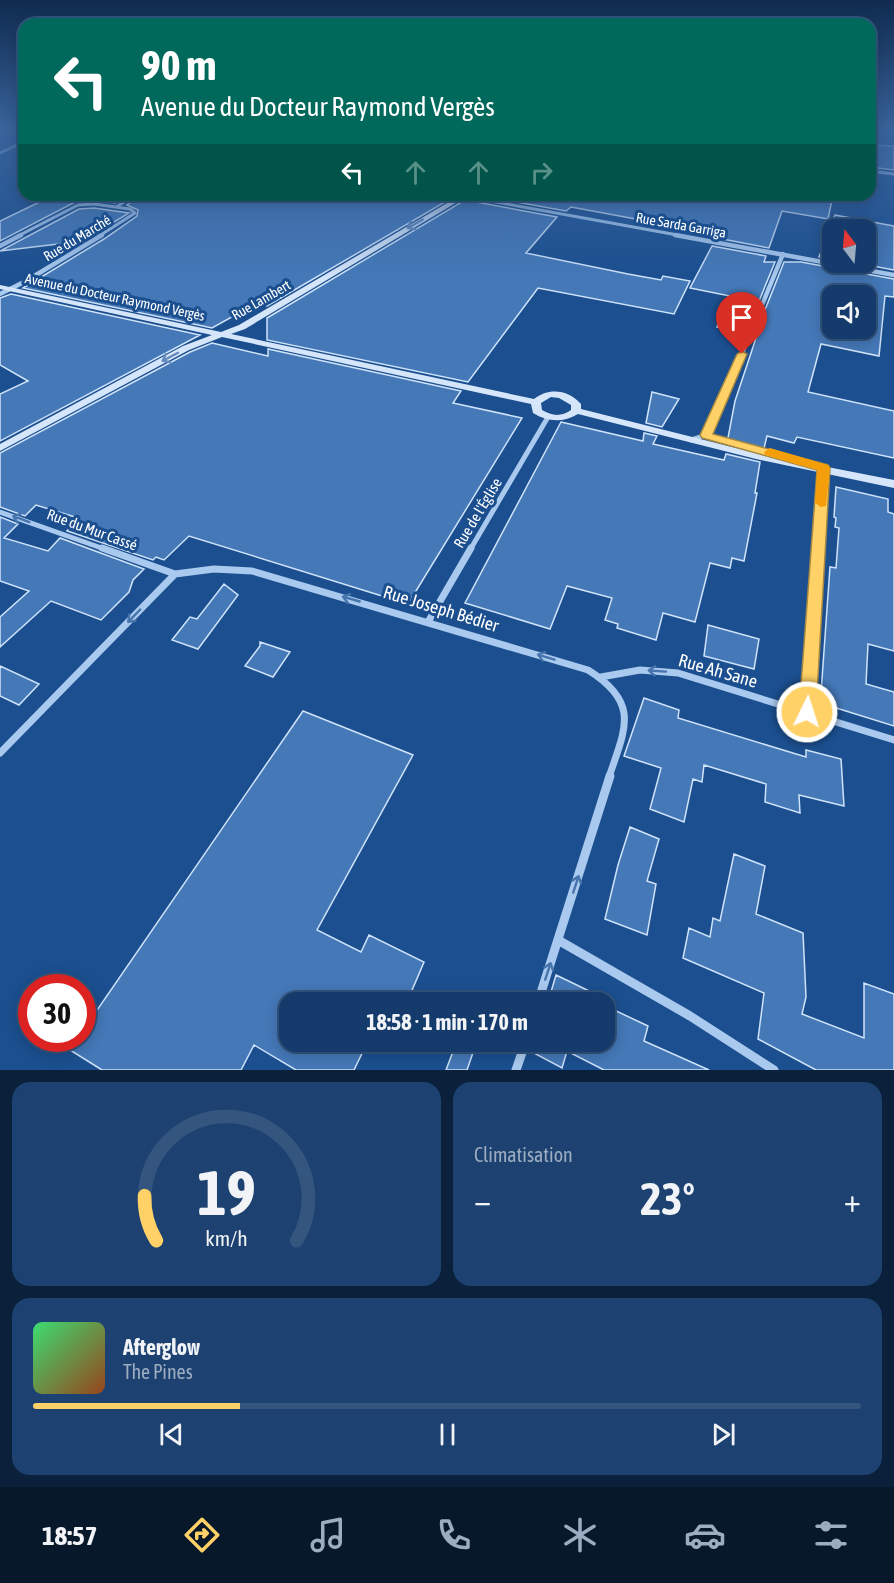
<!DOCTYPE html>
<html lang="fr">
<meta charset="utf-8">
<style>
body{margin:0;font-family:"Asap Condensed",sans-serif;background:#1d4271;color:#f1f3f6;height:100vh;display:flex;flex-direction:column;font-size:22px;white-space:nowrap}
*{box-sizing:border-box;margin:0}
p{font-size:20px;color:#9dadc1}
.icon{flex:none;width:33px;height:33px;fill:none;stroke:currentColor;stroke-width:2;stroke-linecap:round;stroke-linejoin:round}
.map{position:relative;height:1070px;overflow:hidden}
.drawer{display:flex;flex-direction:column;gap:12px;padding:12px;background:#0b203b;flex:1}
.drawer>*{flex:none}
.hud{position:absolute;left:18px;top:18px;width:858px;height:183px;border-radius:18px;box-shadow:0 3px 15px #0003,0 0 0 2px #33557e;background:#00695c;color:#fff;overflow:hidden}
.needle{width:39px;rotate:344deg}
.fabs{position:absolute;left:822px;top:219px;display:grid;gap:12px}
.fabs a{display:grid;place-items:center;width:54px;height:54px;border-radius:12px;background:#143b6b;box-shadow:0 3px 15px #0003,0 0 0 2px #33557e;font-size:30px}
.speed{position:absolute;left:18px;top:974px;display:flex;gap:12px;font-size:30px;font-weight:700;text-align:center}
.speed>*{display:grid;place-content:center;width:78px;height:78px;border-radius:50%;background:#143b6b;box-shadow:0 3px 15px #0003,0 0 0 2px #33557e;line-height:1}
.speed .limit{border:9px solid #d22;background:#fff;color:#111}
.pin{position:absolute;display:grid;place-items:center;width:51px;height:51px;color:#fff;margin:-62px -26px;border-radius:50% 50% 50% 0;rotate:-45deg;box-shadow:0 0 6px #0007}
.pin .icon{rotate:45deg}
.me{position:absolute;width:66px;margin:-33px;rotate:4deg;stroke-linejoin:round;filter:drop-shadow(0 0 4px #0008)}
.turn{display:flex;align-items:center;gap:21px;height:126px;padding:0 24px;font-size:27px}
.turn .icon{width:78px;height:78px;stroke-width:2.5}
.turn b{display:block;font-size:42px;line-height:51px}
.lanes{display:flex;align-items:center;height:57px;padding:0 24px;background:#0003;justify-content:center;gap:30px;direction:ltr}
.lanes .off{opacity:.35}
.big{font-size:45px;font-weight:700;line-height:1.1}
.drawer .tile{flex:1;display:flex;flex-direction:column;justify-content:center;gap:9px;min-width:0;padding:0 21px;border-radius:18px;background:#1d4271}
.drawer .dial{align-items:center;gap:0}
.dial svg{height:156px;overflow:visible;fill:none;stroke:#33557e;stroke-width:7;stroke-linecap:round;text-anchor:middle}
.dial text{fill:#f1f3f6;stroke:none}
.song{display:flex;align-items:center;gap:18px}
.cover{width:72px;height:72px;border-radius:9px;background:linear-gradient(135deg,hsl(140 70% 55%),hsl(20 70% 35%))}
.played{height:6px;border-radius:3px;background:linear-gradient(90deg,#ffd166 25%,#33557e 25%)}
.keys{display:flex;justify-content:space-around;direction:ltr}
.heat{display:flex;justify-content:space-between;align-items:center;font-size:33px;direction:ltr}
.drawer .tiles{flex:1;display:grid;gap:12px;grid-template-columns:1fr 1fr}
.tile:last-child{grid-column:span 2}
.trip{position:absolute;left:279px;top:992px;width:336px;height:60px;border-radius:18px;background:#143b6b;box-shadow:0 3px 15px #0003,0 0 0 2px #33557e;font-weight:700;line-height:60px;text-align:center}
.tabs{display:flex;height:96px;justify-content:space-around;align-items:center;background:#08182b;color:#9dadc1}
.tabs .icon{width:42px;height:42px}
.tabs .on{color:#ffd166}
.tabs b{font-size:27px;color:#f1f3f6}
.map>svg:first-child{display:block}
</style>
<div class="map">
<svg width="894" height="1070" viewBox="0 0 894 1070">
<rect width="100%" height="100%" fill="#1b4f8f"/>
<!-- building -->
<path fill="#4478b7" stroke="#cfe3fa" stroke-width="1.5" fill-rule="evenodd" d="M870 145 894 146V170L870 167Z
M54 195H129L115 203 94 200 77 201 0 241V221Z
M140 195H457L267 306 266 298 212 328 23 288 104 239 137 216 138 210 127 205Z
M478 195H833L828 219 782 211 769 248 717 238 719 235 625 217 571 207 566 211Z
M465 200 557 217 526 253 628 274 661 280 663 276 690 281 674 314 538 288 468 382 267 340V318Z
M94 208 129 213 83 241 0 251 79 209Z
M835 215 894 226V270L851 262H866V230H832V259L819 257Z
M712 246 766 256 764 262H775L746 333 717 327 730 296 690 288Z
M784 262H801L894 279V297L885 296 879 356 821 344 808 392 894 411V458L797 437 794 443 767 436 763 452 727 443 735 401 757 335H755ZM832 296H866V328H832Z
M11 294 200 335 0 441V394L28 381 0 365V298Z
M212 343 268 356V349L461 391 453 403 522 418 408 604 189 536 164 560 156 557 153 560 67 531 78 518 36 505 25 516 0 507V453L190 352Z
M652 392 679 399 662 427 646 423Z
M561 422 643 441 644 433 657 436 653 444 724 460 726 454 760 462 755 493H757L744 561 732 558 730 568 710 563 695 622 663 613 656 640 617 628 618 624 605 620 612 598 567 586 550 629 465 603Z
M836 487 888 499V512L894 514V651L868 644 866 684 894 692V726L830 706 821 693 830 567 836 568 839 528 835 527 836 518 834 517Z
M0 517 18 524 4 538 48 551 60 538 144 569 133 580 129 592 101 620 51 601 0 647V617L29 591 0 581Z
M224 584 238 595 198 649 172 640 190 617 197 619Z
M708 625 759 639 754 669 704 656Z
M260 642 290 652 273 677 245 666 260 646Z
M0 666 39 684 19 705 0 696Z
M644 698 679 710 678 718 806 757V750L841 759 844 806 799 795 800 813 765 802 766 784 704 765 702 782 693 779 684 822 650 809 661 768 624 756Z
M303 711 413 755 317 930 361 952 369 935 424 962 407 1002H290V1041H368L354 1070H296L254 1045 241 1070H102L70 1050 78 1038H82V1032Z
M630 827 659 839 647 881 656 884 647 935 605 919 618 865Z
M734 854 765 866 756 914 803 933 806 997 802 1014 864 1038V983L894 994V1070H816L758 1039 764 993 683 958 689 928 710 937 713 918 720 921Z
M556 975 612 1002H548Z
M612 1009 648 1026 644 1041 709 1070H604L567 1051 562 1068 530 1051 533 1041H604Z
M457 1041H477L467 1070H446Z"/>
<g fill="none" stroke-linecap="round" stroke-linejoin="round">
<!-- street-far4 -->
<path stroke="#a9c9ee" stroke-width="3" d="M0 153 24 142
M870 171 894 174
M463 196 683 236
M116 207 136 195
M18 236 78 205 94 204 130 209 135 213 99 236"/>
<!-- street-far3 -->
<path stroke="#a9c9ee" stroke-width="4.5" d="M675 235 894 275
M0 246 21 235
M0 294 26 281 102 235
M734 373 783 254"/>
<!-- street-far2 -->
<path stroke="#a9c9ee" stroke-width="5" d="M691 440 706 435 734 372
M0 512 107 550
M470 550 548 417
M818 550 824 468"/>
<!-- street-far1 -->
<path stroke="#a9c9ee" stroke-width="7" d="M102 548 175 574
M428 622 471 548
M601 677 640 670 678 673 894 740
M807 712 818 548
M0 753 175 574 214 569 252 571 588 670C641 703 625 729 609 777"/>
<!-- street -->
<path stroke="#a9c9ee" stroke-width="9" d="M558 940 690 1016 774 1070
M538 1002 610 776
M516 1070 526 1041"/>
<!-- secondary -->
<path fill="#d6e6fa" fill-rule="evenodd" d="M461 195H469L245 329 231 334 534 399C549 387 569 390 581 404V409L756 453 894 480V488L756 459 578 414C563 423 548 422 533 413L531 404 222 337 189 350 0 451V444L183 346 212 335 0 289V285L221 332 239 325ZM551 397 559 398 571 405V410C561 417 552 416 542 410L541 403Z"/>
</g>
<!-- one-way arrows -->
<defs><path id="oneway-shaft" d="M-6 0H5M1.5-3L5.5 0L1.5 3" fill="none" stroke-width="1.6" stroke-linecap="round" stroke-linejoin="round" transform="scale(1.5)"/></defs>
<g stroke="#668bba">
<use href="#oneway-shaft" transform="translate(415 224) rotate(150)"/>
<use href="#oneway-shaft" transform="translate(170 357) rotate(152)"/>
</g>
<g stroke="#4674ac">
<use href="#oneway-shaft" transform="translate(21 519) rotate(-160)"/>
<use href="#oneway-shaft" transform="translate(351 599) rotate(-164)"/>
<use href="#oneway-shaft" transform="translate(134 616) rotate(134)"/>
<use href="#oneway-shaft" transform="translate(546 657) rotate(-163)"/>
<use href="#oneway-shaft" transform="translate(657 671) rotate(-176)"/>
<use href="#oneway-shaft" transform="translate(576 884) rotate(-72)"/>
<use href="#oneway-shaft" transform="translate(548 971) rotate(-72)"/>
</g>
<!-- sky -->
<linearGradient id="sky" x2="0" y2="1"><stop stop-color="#0f2b4f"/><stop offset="0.46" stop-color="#39639b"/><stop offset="1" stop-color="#39639b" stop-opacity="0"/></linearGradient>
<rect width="894" height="279" fill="url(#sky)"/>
<!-- route -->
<path fill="#ffd166" stroke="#a68842" stroke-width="1.5" d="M742 351 747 354 713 434 828 465 830 468 816 712 813 718 807 720 801 718 799 712 817 470 702 438 700 435 737 354Z"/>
<!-- slow -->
<path fill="#f59e0b" d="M770 448 828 465 830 468 826 506 821 507 815 503 817 470 765 455 764 452Z"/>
<g text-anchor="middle" stroke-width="6" stroke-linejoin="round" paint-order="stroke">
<!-- far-street labels -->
<g font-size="14" fill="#fff" stroke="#1b4f8f">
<text transform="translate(681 225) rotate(10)" y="5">Rue Sarda Garriga</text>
<text transform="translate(77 238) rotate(-31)" y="5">Rue du Marché</text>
<text transform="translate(115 297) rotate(12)" y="5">Avenue du Docteur Raymond Vergès</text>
<text transform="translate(261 300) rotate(-30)" y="5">Rue Lambert</text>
</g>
<!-- street labels -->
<g font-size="15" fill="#fff" stroke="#1b4f8f">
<text transform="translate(478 513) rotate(-59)" y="5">Rue de l'Église</text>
<text transform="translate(92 530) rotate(20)" y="5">Rue du Mur Cassé</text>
</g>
<!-- near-street labels -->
<g font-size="18" fill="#fff" stroke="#1b4f8f">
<text transform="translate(441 609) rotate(17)" y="6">Rue Joseph Bédier</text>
<text transform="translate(718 671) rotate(16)" y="6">Rue Ah Sane</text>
</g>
</g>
</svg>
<div class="fabs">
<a><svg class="needle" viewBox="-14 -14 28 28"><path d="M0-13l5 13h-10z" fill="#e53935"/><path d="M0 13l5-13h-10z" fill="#9dadc1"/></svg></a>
<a><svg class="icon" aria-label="sound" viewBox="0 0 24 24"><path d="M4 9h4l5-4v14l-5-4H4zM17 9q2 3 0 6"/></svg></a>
</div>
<div class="speed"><div class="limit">30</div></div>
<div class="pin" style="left:742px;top:354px;background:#d93025"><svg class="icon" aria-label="arrive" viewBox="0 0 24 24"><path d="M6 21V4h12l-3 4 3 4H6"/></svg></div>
<svg class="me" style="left:807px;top:712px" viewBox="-20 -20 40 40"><circle r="17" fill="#ffd166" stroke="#fff" stroke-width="3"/><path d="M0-11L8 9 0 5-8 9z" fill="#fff"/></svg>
<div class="trip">18:58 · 1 min · 170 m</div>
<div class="hud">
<div class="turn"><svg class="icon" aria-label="left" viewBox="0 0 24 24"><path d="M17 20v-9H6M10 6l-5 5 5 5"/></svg><div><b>90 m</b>Avenue du Docteur Raymond Vergès</div></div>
<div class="lanes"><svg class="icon" aria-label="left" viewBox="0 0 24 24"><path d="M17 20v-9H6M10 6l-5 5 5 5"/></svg><svg class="icon off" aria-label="ahead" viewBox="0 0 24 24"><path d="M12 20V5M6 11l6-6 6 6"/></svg><svg class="icon off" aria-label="ahead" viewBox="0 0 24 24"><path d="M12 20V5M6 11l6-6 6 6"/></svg><svg class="icon off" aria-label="right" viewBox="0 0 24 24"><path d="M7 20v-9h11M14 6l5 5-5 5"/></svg></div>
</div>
</div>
<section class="drawer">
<div class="tiles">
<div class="tile dial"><svg viewBox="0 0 100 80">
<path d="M14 69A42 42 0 1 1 86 69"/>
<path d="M14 69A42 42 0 0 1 8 46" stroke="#ffd166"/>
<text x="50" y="56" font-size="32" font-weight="700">19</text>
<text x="50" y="72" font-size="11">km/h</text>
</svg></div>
<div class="tile"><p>Climatisation</p>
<div class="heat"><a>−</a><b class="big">23°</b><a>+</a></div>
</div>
<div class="tile">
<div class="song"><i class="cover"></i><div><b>Afterglow</b><p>The Pines</p></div></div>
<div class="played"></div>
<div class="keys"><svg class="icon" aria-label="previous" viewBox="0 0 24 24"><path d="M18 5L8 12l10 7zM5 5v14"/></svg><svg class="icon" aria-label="pause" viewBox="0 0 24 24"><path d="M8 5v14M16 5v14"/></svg><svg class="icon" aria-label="next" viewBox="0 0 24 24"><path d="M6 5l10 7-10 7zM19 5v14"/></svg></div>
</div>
</div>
</section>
<nav class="tabs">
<b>18:57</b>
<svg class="icon on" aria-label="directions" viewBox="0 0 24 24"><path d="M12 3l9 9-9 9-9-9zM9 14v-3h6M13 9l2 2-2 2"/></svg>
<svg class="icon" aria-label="music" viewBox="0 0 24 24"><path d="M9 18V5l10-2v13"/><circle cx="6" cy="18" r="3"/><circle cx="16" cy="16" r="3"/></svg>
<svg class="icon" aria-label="phone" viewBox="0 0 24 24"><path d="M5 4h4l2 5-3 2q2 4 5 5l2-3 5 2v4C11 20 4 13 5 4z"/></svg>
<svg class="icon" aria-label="climate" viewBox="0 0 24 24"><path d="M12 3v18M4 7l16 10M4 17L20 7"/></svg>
<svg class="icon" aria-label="car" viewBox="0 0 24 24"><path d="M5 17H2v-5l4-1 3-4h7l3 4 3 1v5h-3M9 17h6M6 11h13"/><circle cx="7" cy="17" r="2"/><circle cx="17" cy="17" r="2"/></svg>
<svg class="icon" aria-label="filters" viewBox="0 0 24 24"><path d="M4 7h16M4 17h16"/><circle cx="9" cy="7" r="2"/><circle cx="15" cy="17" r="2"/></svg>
</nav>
